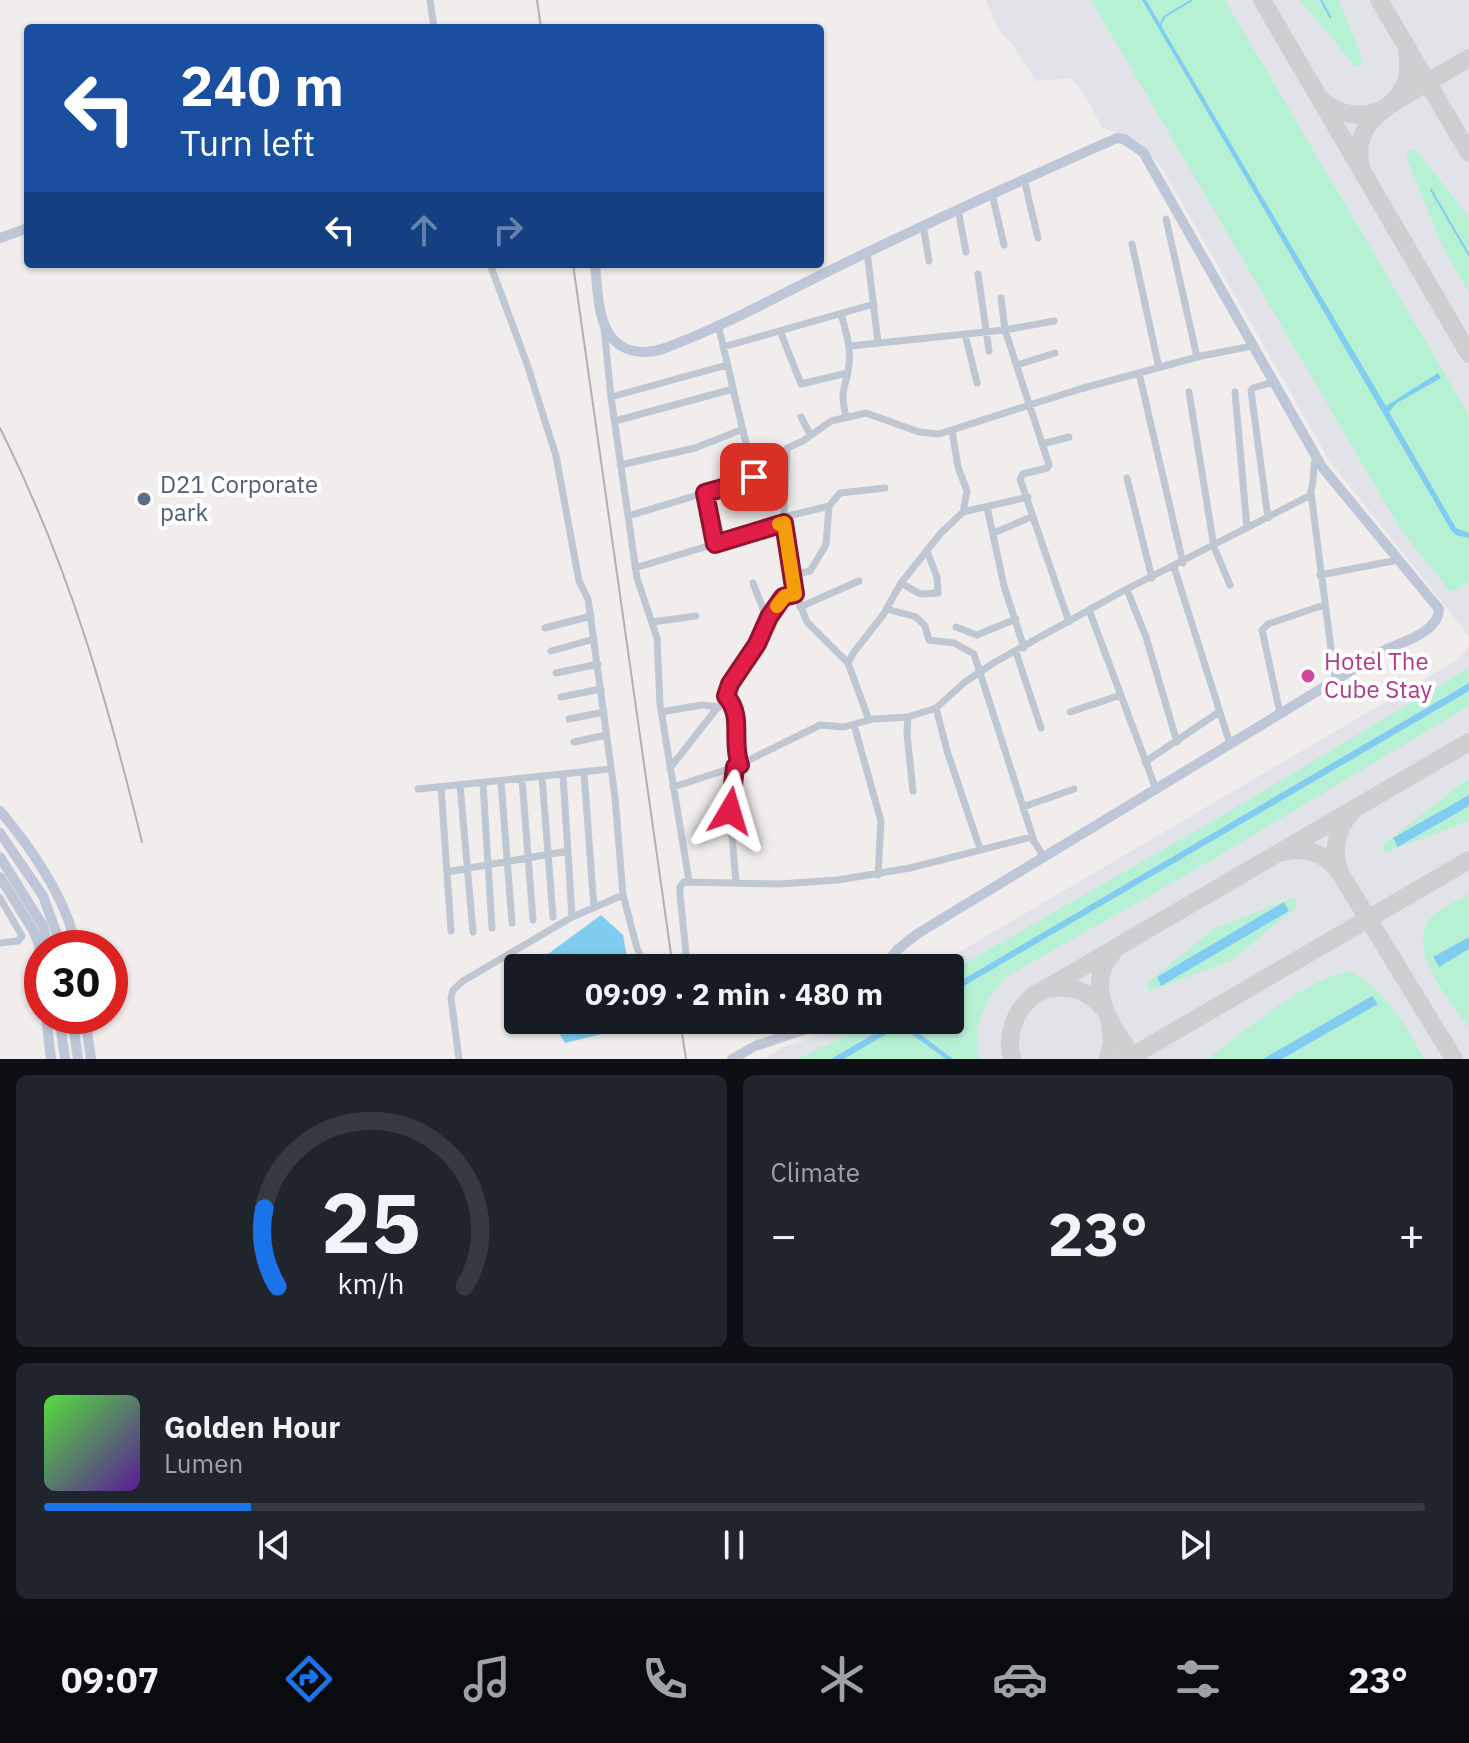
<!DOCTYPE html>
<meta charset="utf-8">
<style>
body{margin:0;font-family:"IBM Plex Sans",sans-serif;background:#20242c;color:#f1f3f6;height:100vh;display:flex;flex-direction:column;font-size:30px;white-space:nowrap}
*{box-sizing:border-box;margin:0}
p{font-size:26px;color:#9ea1a6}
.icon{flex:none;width:44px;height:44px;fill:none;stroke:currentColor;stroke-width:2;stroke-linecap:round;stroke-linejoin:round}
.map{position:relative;height:1059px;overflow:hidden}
.sheet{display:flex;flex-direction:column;gap:16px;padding:16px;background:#0d0f14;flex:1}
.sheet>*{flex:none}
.top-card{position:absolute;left:24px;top:24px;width:800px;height:244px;border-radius:8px;box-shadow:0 2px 6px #0004;background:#1a4fa0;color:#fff;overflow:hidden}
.speed{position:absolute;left:24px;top:930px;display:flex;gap:16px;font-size:40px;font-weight:700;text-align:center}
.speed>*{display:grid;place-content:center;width:104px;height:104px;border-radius:50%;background:#171b24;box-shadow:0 2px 6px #0004;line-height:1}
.speed .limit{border:12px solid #d22;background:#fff;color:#111}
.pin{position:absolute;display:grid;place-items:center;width:68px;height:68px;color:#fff;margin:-34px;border-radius:16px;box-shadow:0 4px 12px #0006}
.me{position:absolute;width:88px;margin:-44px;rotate:7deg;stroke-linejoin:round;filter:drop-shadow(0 0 6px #0008)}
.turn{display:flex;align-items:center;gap:28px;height:168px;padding:0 24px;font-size:36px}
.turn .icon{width:104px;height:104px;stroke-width:2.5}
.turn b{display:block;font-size:56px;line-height:68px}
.lanes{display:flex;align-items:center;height:76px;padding:0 24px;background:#0003;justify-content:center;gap:40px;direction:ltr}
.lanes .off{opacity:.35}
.big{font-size:60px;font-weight:700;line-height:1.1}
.sheet .card{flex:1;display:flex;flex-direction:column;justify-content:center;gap:12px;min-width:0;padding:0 28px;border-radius:12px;background:#20242c}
.sheet .dial{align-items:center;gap:0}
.dial svg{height:208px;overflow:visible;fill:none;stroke:#363941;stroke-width:7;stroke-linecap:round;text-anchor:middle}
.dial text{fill:#f1f3f6;stroke:none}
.song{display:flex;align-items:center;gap:24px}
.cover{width:96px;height:96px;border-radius:12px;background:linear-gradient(135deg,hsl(110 70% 55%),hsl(270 70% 35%))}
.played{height:8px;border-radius:4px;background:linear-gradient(90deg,#1a73e8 15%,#363941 15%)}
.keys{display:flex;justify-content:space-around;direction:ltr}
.heat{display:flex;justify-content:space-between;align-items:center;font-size:44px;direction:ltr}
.sheet .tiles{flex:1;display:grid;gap:16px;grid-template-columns:1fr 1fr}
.card:last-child{grid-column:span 2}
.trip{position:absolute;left:504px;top:954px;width:460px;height:80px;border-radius:8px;background:#171b24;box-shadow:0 2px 6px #0004;font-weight:700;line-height:80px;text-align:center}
.menu{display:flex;height:128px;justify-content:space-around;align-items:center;background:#090b0e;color:#9ea1a6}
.menu .icon{width:56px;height:56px}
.menu .current{color:#1a73e8}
.menu b{font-size:36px;color:#f1f3f6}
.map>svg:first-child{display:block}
</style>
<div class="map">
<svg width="1469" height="1059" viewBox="0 0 1469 1059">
<rect width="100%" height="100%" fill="#f0edec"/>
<!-- airport -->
<path fill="#e1e3e8" d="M985 0H1469V636L1329 460 1164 171 1140 142 1102 127 1080 88 1069 78 1036 81 1011 43 1001 33Z
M1469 646V1059H765L783 1047 840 1029 860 1020H950V968H932L1457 660Z"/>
<!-- green -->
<path fill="#b7f1d4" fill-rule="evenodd" d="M1091 0H1225L1469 415V582L1451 592 1401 530Z
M1300 0H1339L1362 58V64L1357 67 1353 64Z
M1412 150 1417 151 1469 217V293L1442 246 1407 159V153Z
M1469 668V683L950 987V972L1230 811Z
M1469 691V706L1186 875 1006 977C985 1000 971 1027 979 1059H953L906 1022 909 1020H950V994Z
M1469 778V795L1394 838 1399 847 1469 806V821L1384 853 1382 848 1385 843Z
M1469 894V937L1433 957 1439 966 1469 949V1026C1450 1005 1410 953 1427 923 1434 910 1457 902 1469 894Z
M1294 897 1298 904 1294 909 1231 961 1149 991 1147 986 1150 981 1213 929ZM1283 902 1288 912 1162 985 1157 977Z
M1348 972C1379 980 1410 1031 1424 1059H1282L1377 1004 1372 996 1263 1059H1208C1243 1032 1306 979 1348 972Z
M880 1020H898L831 1059H797Z
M900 1026 946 1059H844Z"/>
<!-- water -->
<path fill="#81cdf1" d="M1142 0H1146L1386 406 1438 373 1441 378 1397 403 1389 412 1456 528 1469 533V538L1456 535 1451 530Z
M1469 683V691L950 994V987Z
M1469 795V806L1398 847 1393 838Z
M1284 902 1289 911 1161 986 1157 977Z
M601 915 623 935 629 968H529Z
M1469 937V949L1439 967 1433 957Z
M1372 996 1378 1004 1282 1059H1263Z
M551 1020H637L638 1025 565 1043Z
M898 1020H909L906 1023 953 1059H946L900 1026 844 1059H831Z"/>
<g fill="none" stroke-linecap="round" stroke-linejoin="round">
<!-- stream -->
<path stroke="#81cdf1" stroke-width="2" d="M1321 0 1330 17
M1160 26 1164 17 1192 0
M1431 190 1469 255"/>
<!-- taxiway -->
<path stroke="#cfcfd2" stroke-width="18" d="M1262 0 1469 354
M1379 0 1469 153
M1321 99C1360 135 1418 105 1407 52
M1361 166C1351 125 1385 108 1414 90 1433 79 1451 69 1469 58
M1351 813C1334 832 1333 850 1340 873L1454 1059
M1283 852C1306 846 1327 854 1340 873
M1114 951C1081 987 1113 1025 1133 1059
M1049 989C1071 985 1088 991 1103 1008
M1012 1059C1006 1036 1014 1011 1033 996L1469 742
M1108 1059 1112 1043 1110 1023
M1127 1059 1469 860"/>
<!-- street-tunnel -->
<path stroke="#cecdcf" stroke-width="7" stroke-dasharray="7 3.5" stroke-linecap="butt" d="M659 963 676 960"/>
<!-- street -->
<path stroke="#bfc7d3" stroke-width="7" d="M430 0 434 28
M1024 179 1038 238
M992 194 1004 245
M958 209 966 252
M1166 219 1197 357
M923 225 929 261
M1132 244 1159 368
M867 252 878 342
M490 264 527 364 556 456 579 581 588 599 615 797 623 895
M978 274 989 351
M1001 298 1005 330 1049 465 1047 468 1023 474 1020 479 1069 622
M841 314C846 331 851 347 849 365 846 390 839 388 846 416
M604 328 611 397 637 578 657 638 660 704 689 881
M780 331 801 384 847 373
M965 334 977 383
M850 346 1005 330 1054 321
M723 347 874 304
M1017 365 1055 353
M1139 373 1183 563
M1189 392 1214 547 1230 585
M1235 392 1247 528
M611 397 727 365
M801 417 810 434
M615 421 733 389
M1042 444 1069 437
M620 465 695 448 743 429
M1127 478 1152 578
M705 493 715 544
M1311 493 1335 680
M987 507 1004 586 1024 648
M963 512 1028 497
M628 516 754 478 718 324
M784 517 829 506 840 493 885 488
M1268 518 1251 391 1253 388 1273 382
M994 533 1033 516
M1174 567 1230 744
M635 568 784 523
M791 575 810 571 826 545 829 506
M1320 575 1398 560
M753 583 763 609 769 617
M901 583 920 594 938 593 937 577 927 551
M1127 590 1146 637 1177 742
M800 607 859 581
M887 609 916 617 925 626 929 640 954 643 974 654 1033 838
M1089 610 1156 789
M652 622 696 616
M956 627 977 635 1016 619
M545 628 591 616
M551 651 594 639
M1016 652 1041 728
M848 663 854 652 883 615 901 583 940 534 963 512 967 491 958 467 952 431
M556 673 598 664
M726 696C744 717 731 741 740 765
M561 697 601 689
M936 708 947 751 980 849
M661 712 702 705 719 707
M1070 712 1121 695
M1280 713 1262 630 1268 624 1324 605
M908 717 907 734 913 791
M569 719 604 712
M869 720 848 663 807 622 795 592 783 531 787 448 803 441 831 421 866 413 919 432 939 434 1080 389 1201 356 1253 346
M854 725 881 821 878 875
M574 742 606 735
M1145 762 1219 712
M735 767 730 811 736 883
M670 768 725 698 730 684 757 644 771 615 783 597 795 594
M584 773 594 908
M563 775 572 917
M542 777 553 917
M522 779 533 920
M501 781 512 923
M483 783 492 928
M460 785 473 932
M441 787 451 931
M673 787 735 767 820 725 844 727 873 719 908 717 936 708 965 682 995 662 1123 591 1309 496C1315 487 1312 468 1316 456
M418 789 610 769
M1023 807 1074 789
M447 872 568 851
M0 898 22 936 18 941 0 943
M676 960 683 958 686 953 680 894V887L684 882 779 884 838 880 910 868 1031 837 1044 857
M459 1059 451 998 453 990 463 981 572 917 623 895 637 948 641 956 649 963H659"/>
<!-- secondary -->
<path stroke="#bec7d8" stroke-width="10" d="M0 238 28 228
M595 264C598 290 596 332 623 347 636 354 652 353 665 348 725 326 783 293 841 265 932 221 1024 179 1117 138L1124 139 1143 152 1322 467 1439 609C1439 632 1402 642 1385 650L917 934 897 950 883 968
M0 811C30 846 68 901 76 948
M0 833 43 896 62 948
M0 857 43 926 49 948
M0 877 33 930 39 945 42 988
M46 1016 51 1059
M59 1016 65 1059
M72 1016 78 1059
M85 1016 91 1059
M732 1059 755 1046 833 1020"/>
<!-- rail -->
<path stroke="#aeb1b8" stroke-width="2" d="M537 0 541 28
M573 264 673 968
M0 428C68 564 106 695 142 842
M680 1020 686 1059"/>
</g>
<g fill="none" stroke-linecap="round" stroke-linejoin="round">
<!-- route casing -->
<g stroke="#92132f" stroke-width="20">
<path id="route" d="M730 811 735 767 740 765C731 741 744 716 726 696L730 684 757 644 769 617 783 597 795 594 784 523 715 544 705 493 752 480 754 477"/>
</g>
<!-- route -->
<use href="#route" stroke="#e11d48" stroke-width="14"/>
<!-- slow -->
<path stroke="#f59e0b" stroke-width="14" d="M777 606 785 596 795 594 784 523 779 524"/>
</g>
<!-- markers -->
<circle fill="#5c6f8a" stroke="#fff" stroke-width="3" cx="144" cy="499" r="8"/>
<circle fill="#d1479c" stroke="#fff" stroke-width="3" cx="1308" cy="676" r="8"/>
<g text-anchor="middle" stroke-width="8" stroke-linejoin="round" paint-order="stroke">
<!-- service labels -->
<g font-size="24" fill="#4e5e75" stroke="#fff" text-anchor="start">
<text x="160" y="493">D21 Corporate<tspan x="160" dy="28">park</tspan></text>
</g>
<!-- hotel labels -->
<g font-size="24" fill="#b23c85" stroke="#fff" text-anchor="start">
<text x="1324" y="670">Hotel The<tspan x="1324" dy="28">Cube Stay</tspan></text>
</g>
</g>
</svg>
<div class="speed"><div class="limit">30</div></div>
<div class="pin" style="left:754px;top:477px;background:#d93025"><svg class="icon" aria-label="arrive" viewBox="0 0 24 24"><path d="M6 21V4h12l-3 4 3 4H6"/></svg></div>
<svg class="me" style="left:730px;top:811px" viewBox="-20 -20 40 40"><path d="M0-17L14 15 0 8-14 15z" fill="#e11d48" stroke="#fff" stroke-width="4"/></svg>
<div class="trip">09:09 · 2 min · 480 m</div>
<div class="top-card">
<div class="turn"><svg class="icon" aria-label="left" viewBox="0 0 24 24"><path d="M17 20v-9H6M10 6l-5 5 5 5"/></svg><div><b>240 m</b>Turn left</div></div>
<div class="lanes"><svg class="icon" aria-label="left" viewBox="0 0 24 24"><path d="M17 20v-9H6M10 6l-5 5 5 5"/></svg><svg class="icon off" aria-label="ahead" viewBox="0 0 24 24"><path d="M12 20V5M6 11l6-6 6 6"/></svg><svg class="icon off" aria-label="right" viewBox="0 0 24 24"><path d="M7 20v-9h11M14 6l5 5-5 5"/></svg></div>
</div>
</div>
<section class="sheet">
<div class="tiles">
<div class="card dial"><svg viewBox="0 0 100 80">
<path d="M14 69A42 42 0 1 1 86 69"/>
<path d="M14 69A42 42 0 0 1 9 39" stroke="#1a73e8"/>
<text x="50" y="56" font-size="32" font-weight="700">25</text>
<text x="50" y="72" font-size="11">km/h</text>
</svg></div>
<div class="card"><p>Climate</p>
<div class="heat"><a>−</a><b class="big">23°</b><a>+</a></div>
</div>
<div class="card">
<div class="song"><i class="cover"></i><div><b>Golden Hour</b><p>Lumen</p></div></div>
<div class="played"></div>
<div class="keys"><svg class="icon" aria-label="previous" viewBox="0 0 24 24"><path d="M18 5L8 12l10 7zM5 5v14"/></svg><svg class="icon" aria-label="pause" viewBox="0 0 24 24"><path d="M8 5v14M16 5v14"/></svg><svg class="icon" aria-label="next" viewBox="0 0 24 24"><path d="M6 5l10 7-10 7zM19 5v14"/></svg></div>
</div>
</div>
</section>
<nav class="menu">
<b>09:07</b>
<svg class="icon current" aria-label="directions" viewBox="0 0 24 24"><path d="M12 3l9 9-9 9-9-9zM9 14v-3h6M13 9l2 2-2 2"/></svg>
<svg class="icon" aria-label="music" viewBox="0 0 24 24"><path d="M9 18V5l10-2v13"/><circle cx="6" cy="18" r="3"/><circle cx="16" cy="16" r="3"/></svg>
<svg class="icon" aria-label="phone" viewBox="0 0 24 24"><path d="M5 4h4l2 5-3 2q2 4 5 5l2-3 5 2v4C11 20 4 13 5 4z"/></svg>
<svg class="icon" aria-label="climate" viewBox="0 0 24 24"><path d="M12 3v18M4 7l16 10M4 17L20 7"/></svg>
<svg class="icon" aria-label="car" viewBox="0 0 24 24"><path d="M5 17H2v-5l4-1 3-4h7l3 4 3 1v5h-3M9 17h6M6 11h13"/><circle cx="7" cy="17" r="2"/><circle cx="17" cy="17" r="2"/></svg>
<svg class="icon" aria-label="filters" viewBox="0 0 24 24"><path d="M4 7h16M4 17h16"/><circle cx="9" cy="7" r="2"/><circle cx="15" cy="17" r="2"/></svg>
<b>23°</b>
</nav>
